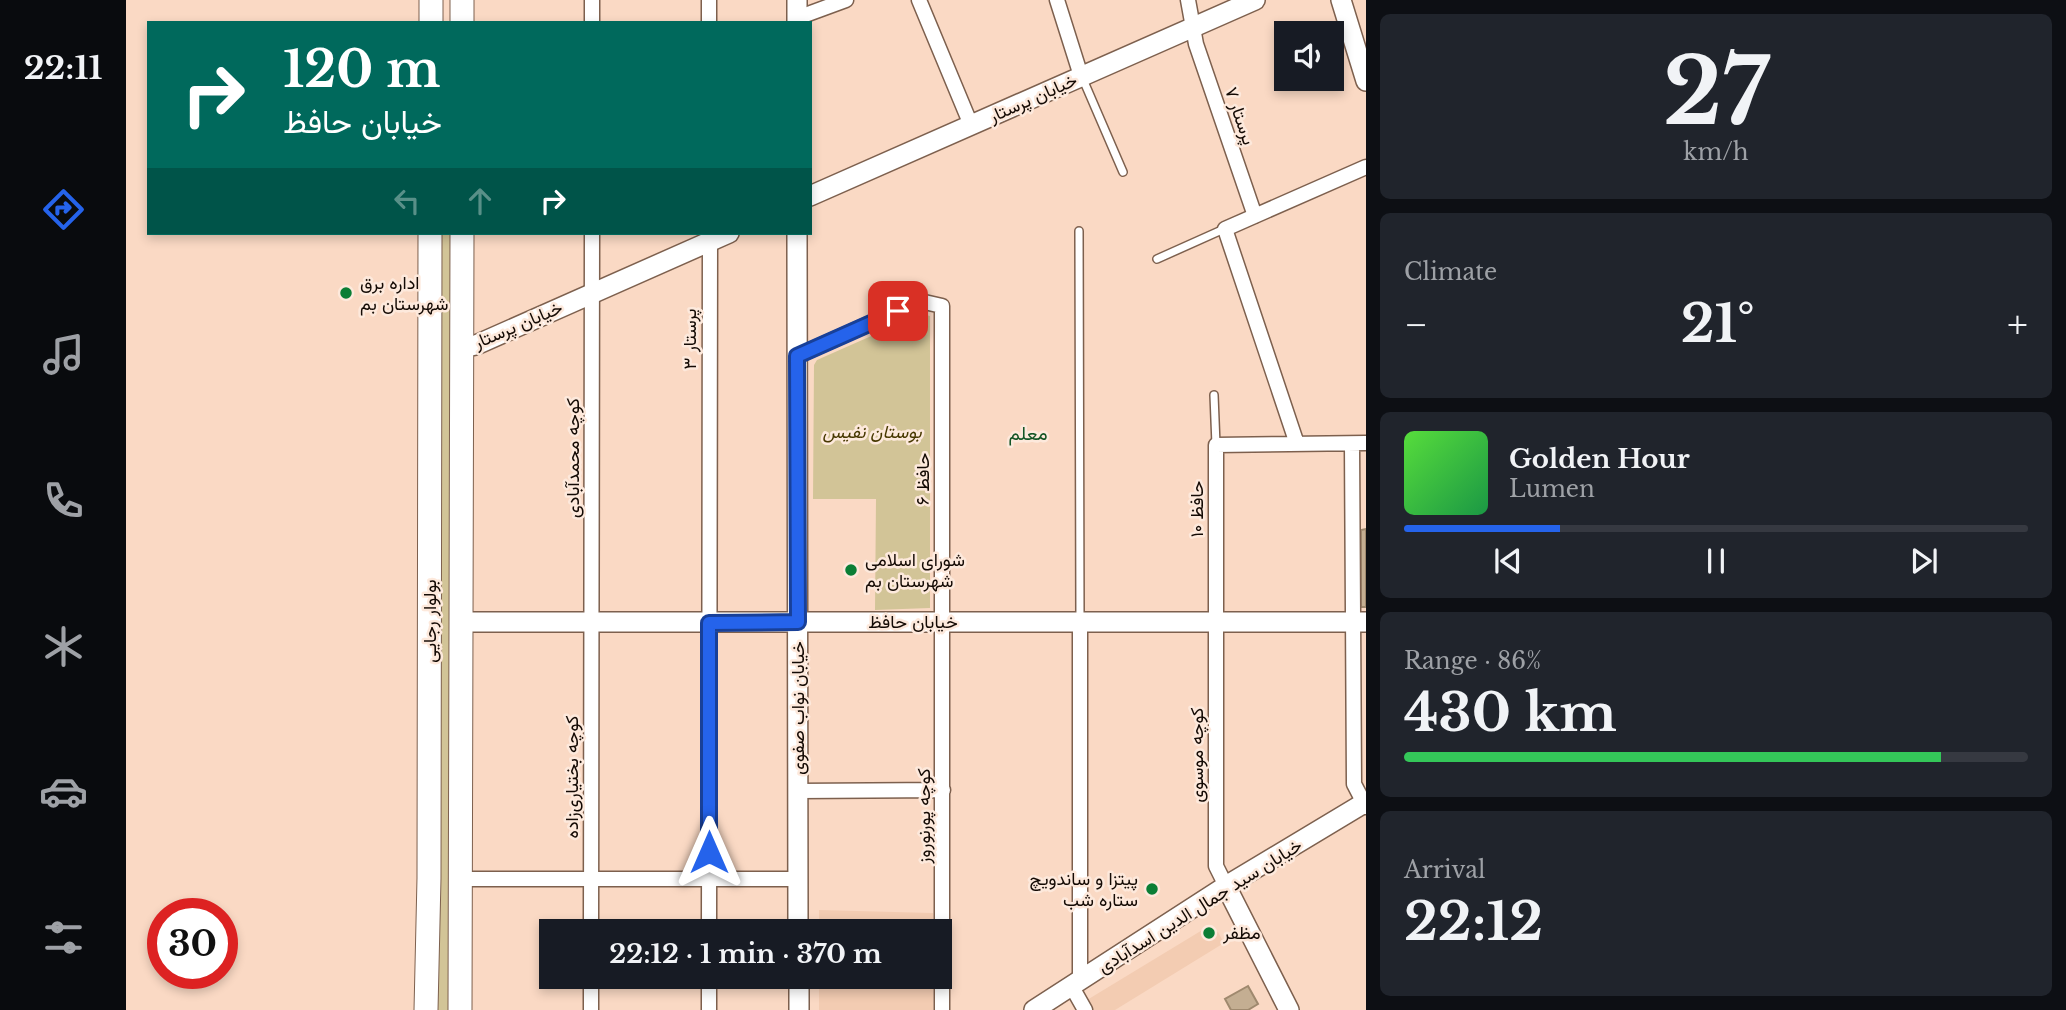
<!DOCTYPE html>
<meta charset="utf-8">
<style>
body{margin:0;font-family:"Libre Baskerville",Vazirmatn,serif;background:#20242c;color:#f1f3f6;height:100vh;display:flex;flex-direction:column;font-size:26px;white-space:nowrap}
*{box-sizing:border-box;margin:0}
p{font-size:23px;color:#9ea1a6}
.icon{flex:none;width:38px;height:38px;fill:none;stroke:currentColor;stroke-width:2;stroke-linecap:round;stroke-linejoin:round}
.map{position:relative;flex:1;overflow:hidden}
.panel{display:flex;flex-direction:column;gap:14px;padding:14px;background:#0d0f14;width:700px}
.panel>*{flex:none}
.hud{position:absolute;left:21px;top:21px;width:665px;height:214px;border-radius:0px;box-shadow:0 4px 10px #0003;background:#00695c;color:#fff;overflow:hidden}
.controls{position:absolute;left:1148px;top:21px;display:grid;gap:14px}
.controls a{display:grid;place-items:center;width:70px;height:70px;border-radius:0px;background:#171b24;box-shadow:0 4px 10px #0003;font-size:35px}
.speed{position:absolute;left:21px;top:898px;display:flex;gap:14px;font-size:35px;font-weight:700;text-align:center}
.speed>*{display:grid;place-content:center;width:91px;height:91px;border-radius:50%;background:#171b24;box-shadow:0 4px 10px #0003;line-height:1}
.speed .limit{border:10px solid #d22;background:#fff;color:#111}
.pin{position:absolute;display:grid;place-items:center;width:60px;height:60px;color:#fff;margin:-30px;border-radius:14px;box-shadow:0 4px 10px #0006}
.me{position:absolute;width:77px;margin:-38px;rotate:0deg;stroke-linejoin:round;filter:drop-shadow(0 0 5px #0008)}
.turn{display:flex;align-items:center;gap:24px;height:147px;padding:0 21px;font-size:32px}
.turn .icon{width:91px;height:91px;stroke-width:2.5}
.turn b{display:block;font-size:49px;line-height:60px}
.lanes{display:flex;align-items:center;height:66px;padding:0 21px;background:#0003;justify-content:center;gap:35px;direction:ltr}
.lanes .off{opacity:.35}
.big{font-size:52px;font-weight:700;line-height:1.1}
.panel .card{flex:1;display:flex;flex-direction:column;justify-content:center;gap:10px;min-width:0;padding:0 24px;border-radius:10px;background:#20242c}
.panel .dial{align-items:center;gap:0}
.dial b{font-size:91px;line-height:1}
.song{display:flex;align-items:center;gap:21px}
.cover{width:84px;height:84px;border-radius:10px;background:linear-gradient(135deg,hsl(110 70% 55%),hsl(140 70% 35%))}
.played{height:7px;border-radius:4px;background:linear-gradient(90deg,#2563eb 25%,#363941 25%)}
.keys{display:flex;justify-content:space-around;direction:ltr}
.heat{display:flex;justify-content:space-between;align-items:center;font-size:38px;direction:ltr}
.charge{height:10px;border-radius:5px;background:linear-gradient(90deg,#34c759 86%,#363941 0)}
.trip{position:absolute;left:413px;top:919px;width:413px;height:70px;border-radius:0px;background:#171b24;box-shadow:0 4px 10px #0003;font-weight:700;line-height:70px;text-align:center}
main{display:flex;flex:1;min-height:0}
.tabs{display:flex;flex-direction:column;width:126px;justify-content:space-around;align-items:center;background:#090b0e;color:#9ea1a6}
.tabs .icon{width:49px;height:49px}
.tabs .selected{color:#2563eb}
.tabs b{font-size:32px;color:#f1f3f6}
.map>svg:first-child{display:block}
</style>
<main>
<nav class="tabs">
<b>22:11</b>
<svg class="icon selected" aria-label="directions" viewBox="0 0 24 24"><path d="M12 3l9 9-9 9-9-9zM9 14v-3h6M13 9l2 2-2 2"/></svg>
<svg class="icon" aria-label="music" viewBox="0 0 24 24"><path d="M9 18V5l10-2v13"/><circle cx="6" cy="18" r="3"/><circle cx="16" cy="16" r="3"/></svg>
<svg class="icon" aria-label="phone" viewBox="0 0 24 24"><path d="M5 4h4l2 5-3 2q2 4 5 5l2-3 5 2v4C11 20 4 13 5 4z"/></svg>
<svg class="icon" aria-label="climate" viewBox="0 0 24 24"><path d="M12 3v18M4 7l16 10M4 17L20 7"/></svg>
<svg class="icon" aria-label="car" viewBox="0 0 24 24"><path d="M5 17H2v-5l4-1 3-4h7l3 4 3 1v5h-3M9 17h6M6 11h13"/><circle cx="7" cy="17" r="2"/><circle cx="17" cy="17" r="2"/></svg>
<svg class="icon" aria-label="filters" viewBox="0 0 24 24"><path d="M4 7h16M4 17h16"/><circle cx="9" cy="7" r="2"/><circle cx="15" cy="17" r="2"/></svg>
</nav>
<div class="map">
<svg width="1240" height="1010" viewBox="0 0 1240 1010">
<rect width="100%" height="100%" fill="#fad9c4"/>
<!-- built -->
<path fill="#f3ccb2" d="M693 910 807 913V931H693Z
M1078 929 1092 932 1098 943 989 1010H967L961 1000Z
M693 977H807V1010H693Z"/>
<!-- green -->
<path fill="#d2c497" d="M312 233H328L326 1010H311Z
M795 314 804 316V608L749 610 750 499H687L688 365 691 360Z"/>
<!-- building -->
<path fill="#c4ae92" stroke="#9f896e" stroke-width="2" d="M1240 529V607H1235V530Z
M1122 986 1132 1004 1122 1010H1105L1099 999Z"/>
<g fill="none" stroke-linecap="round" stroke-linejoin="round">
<!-- lane casing -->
<g stroke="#7d604e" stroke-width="10">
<path id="lane" d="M956 77 997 172
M953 231 954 621
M1031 259 1098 229
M1088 395 1090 445"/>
</g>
<!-- street casing -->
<g stroke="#7d604e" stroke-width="17">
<path id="street" d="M583 0V23
M793 0 845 125
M931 0 955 76
M1062 0 1070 44 1129 216
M671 18 720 0
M466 23V0
M671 356 794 301 816 306V1010
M1171 444 1099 229 1240 167
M1226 444 1228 784 1240 807
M954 622V982
M672 791 817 790
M334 879H672
M1100 886 1090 866V445L1240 443
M465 931 466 233
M583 931 584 236
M946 987 959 1010
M465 1010V976
M583 1010V976"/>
</g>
<!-- secondary casing -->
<g stroke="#7d604e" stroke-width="22">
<path id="secondary" d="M1215 0 1240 81
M671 23V0
M684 196 1129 0
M671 233 672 931
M335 348 350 345 603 233
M335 622H1240
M1100 886 1163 1010
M673 976V1010
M908 1010 1100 886 1240 802"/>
</g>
<!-- primary casing -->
<g stroke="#7d604e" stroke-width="25">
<path id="primary" d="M305 23V0
M336 23V0
M300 1010 303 878 304 233
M334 1010 336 233"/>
</g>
<!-- lane -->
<use href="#lane" stroke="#fff" stroke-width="7"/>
<!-- street -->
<use href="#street" stroke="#fff" stroke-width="14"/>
<!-- secondary -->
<use href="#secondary" stroke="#fff" stroke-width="19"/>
<!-- primary -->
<use href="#primary" stroke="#fff" stroke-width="23"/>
</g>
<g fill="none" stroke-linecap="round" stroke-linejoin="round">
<!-- route casing -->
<g stroke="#184099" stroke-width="18">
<path id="route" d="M583 852V623L672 622 671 356 772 311"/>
</g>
<!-- route -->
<use href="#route" stroke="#2563eb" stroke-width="12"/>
</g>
<!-- markers -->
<g fill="#0a7e35" stroke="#fde9dc" stroke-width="2.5">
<circle cx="220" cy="293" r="7"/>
<circle cx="725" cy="570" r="7"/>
<circle cx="1026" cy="889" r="7"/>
<circle cx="1083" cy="933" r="7"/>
</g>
<g text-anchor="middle" stroke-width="5" stroke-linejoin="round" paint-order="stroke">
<!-- street labels -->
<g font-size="18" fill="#140a04" stroke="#fde9dc">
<text transform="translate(907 98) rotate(-24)" y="6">خیابان پرستار</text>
<text transform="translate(1114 116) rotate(71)" y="6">پرستار ۷</text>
<text transform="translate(392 325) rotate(-23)" y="6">خیابان پرستار</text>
<text transform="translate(564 339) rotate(-90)" y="6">پرستار ۳</text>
<text transform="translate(447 458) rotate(-90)" y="6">کوچه محمدآبادی</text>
<text transform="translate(797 479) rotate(-90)" y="6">حافظ ۶</text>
<text transform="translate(1071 509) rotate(-90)" y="6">حافظ ۱۰</text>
<text transform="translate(304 621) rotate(-90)" y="6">بولوار رجایی</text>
<text x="787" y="628">خیابان حافظ</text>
<text transform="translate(672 708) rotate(-90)" y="6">خیابان نواب صفوی</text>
<text transform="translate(1071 755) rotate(-90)" y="6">کوچه موسوی</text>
<text transform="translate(446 777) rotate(-90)" y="6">کوچه بختیاری‌زاده</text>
<text transform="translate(798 816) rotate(-90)" y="6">کوچه پورنوروز</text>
<text transform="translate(1074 906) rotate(-32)" y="6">خیابان سید جمال الدین اسدآبادی</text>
</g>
<!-- poi labels -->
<g font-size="18" fill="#140a04" stroke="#fde9dc" text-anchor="start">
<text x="234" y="289">اداره برق<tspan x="234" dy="21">شهرستان بم</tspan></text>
<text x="739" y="566">شورای اسلامی<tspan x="739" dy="21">شهرستان بم</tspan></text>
<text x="1012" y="885" text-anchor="end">پیتزا و ساندویچ<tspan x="1012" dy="21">ستاره شب</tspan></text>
<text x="1097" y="939">مظفر</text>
</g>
<!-- park labels -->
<g font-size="18" font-style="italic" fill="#473800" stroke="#fde9dc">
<text x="746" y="438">بوستان نفیس</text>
</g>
<!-- neighbourhood labels -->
<g font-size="19" fill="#135526" stroke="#fde9dc">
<text x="902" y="440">معلم</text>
</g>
</g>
</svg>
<div class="controls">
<a><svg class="icon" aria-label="sound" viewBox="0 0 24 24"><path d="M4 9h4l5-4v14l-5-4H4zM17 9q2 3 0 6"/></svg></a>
</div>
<div class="speed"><div class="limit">30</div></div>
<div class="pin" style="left:772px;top:311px;background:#d93025"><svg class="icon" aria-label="arrive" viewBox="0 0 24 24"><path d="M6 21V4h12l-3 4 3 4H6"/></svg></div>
<svg class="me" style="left:583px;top:852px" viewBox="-20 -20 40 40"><path d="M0-17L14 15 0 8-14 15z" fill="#2563eb" stroke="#fff" stroke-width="4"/></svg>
<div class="trip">22:12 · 1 min · 370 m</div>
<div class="hud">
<div class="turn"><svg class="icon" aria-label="right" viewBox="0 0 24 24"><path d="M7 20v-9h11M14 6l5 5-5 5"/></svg><div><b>120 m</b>خیابان حافظ</div></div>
<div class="lanes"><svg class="icon off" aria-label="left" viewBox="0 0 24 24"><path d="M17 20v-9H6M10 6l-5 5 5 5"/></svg><svg class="icon off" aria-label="ahead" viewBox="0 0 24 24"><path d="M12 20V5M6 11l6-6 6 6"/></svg><svg class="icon" aria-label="right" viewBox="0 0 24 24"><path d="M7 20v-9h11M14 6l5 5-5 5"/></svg></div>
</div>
</div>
<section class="panel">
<div class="card dial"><b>27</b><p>km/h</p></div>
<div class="card"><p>Climate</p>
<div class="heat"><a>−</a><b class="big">21°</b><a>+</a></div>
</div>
<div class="card">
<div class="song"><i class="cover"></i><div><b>Golden Hour</b><p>Lumen</p></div></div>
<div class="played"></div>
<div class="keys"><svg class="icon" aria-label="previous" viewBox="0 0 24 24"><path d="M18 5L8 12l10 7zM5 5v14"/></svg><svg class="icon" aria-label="pause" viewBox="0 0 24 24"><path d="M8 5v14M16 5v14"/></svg><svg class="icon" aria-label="next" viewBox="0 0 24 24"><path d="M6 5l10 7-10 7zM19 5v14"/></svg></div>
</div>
<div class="card"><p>Range · 86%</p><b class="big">430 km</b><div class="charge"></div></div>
<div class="card"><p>Arrival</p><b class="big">22:12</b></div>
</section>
</main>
